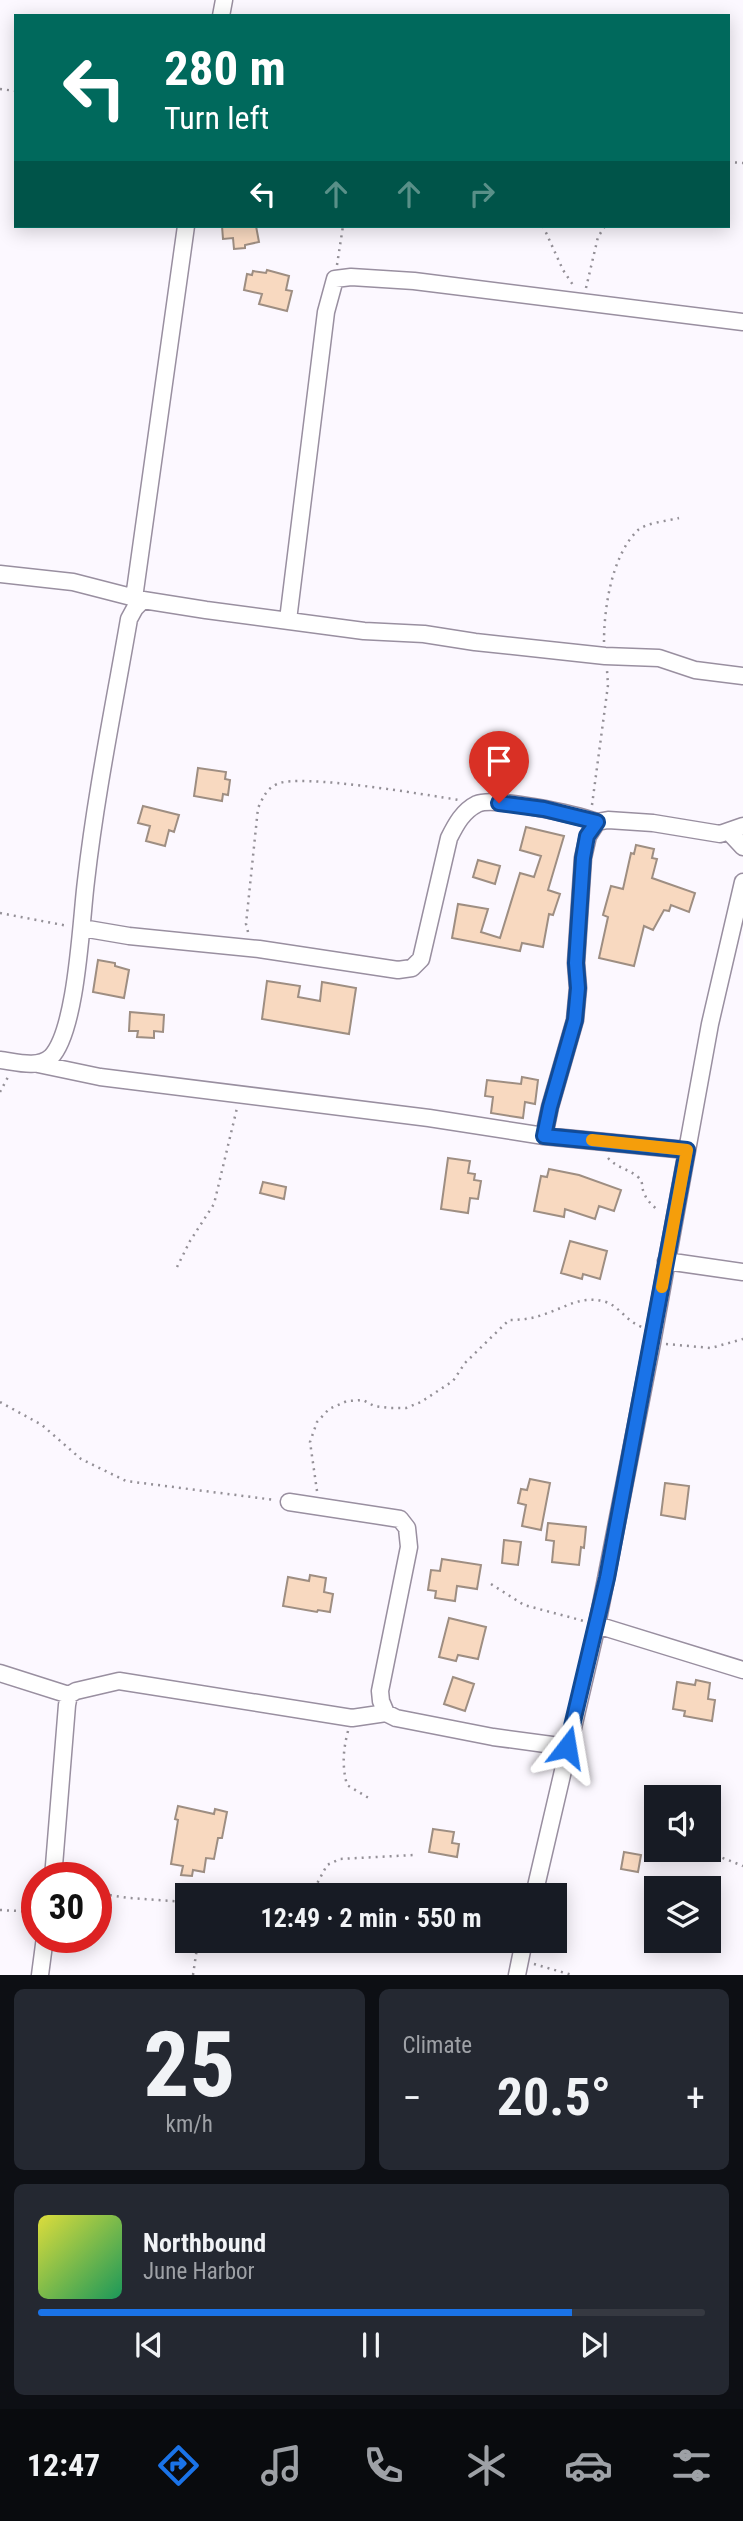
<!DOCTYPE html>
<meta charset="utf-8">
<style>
body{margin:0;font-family:"Roboto Condensed",sans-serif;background:#242831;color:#f1f3f6;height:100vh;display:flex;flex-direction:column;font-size:26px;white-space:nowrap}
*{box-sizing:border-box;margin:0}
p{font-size:23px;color:#9ea1a6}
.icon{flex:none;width:38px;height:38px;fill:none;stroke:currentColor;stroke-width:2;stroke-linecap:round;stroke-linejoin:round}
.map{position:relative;height:1975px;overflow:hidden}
.panel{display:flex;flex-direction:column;gap:14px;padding:14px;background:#0d0f14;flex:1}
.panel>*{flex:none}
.guide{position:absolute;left:14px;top:14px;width:716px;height:214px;border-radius:0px;box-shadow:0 4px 18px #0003;background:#00695c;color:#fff;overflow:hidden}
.buttons{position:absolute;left:644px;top:1785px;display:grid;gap:14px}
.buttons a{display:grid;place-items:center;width:77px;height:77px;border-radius:0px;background:#171b24;box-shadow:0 4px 18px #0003;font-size:35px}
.speed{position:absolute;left:21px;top:1862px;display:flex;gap:14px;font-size:35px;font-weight:700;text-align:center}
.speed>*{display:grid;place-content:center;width:91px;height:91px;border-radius:50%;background:#171b24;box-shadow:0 4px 18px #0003;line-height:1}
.speed .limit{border:10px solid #d22;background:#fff;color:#111}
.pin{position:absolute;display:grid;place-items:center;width:60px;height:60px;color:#fff;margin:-72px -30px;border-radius:50% 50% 50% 0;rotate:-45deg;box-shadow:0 0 7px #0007}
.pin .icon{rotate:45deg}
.me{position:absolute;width:77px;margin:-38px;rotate:14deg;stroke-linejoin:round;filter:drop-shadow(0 0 5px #0008)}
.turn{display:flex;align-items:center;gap:24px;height:147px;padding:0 35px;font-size:32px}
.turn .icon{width:91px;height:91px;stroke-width:2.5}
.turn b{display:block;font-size:49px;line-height:60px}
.lanes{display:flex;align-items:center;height:66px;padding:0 35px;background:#0003;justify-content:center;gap:35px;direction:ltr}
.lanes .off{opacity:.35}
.big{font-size:52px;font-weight:700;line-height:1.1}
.panel .widget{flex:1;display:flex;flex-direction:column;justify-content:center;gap:10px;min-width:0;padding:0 24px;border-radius:10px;background:#242831}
.panel .dial{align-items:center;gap:0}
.dial b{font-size:91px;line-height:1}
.song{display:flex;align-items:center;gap:21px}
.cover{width:84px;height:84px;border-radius:10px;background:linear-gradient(135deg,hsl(60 70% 55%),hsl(150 70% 35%))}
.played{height:7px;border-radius:4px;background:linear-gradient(90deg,#1a73e8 80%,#363941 80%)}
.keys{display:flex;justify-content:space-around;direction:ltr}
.heat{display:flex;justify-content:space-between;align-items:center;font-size:38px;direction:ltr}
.panel .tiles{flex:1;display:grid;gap:14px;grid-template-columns:1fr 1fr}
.widget:last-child{grid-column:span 2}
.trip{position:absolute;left:175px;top:1883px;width:392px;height:70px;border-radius:0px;background:#171b24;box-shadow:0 4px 18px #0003;font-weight:700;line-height:70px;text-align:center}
.dock{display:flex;height:112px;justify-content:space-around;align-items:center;background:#090b0e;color:#9ea1a6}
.dock .icon{width:49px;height:49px}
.dock .on{color:#1a73e8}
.dock b{font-size:32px;color:#f1f3f6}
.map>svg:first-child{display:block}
</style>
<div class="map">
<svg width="743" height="1975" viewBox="0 0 743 1975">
<rect width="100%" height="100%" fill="#fcf8ff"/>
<!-- building -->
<path fill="#f8d9c0" stroke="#9e8e82" stroke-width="2" d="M222 226H256L259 242 245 245V248L234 249 233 238 223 239Z
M267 270 289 276 286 290 292 291 287 311 259 304 262 294 244 290 247 274 252 275 253 271 266 273Z
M198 768 226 772 225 779 230 780 228 795 223 794 222 801 194 796Z
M143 806 179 815 174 832 169 830 165 846 146 841 150 826 138 823Z
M526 827 564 836 548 890 560 894 553 915 549 914 543 947 522 943 520 951 452 938 458 904 488 909 481 932 500 938 520 873 534 877 541 856 520 850Z
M636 845 654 849 652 858 657 859 652 878 695 893 689 912 671 905 669 911 664 910 653 930 644 926 634 966 599 958 608 917 603 915 611 886 623 889 631 853 634 854Z
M478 860 500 866 495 884 473 877Z
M98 960 115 963V966L129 970 124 998 93 992Z
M267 981 300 986 298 997 320 1001 322 982 356 988 349 1034 262 1019Z
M130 1012 164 1015 163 1032 154 1031V1038L137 1037 138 1031H129Z
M522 1077 538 1080 535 1104 525 1102 523 1118 491 1113 493 1097 485 1096 487 1080 521 1084Z
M448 1158 470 1161 468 1173 475 1174 474 1180 481 1181 478 1199 470 1198 468 1213 441 1209Z
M549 1169 579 1175 621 1190 614 1211 599 1206 595 1219 565 1209 564 1217 534 1211 541 1176 547 1177Z
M263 1182 286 1187 284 1199 260 1193Z
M570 1241 607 1251 600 1279 583 1274 582 1279 561 1273Z
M530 1479 550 1483 541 1530 522 1526 526 1505 518 1503 521 1489 527 1490Z
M665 1483 689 1486 685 1519 661 1515Z
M548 1523 586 1527 584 1548 581 1547 579 1565 552 1562 554 1541 546 1540Z
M504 1540 521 1542 518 1565 502 1563Z
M442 1559 481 1565 477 1589 457 1586 455 1601 435 1598 436 1591 428 1590 431 1570 440 1571Z
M310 1575 326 1578 324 1592 333 1594 330 1612 318 1610 317 1612 283 1606 288 1577 309 1581Z
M449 1618 486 1627 478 1659 458 1655 456 1661 439 1657Z
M453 1677 474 1684 465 1711 444 1704Z
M696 1680 710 1683 708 1699 715 1700 712 1721 684 1716 685 1711 673 1709 677 1682 695 1685Z
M178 1806 214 1814 215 1809 227 1812 222 1838H218L214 1859 206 1858 204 1872 193 1870 192 1876 181 1875 183 1866 171 1864 178 1820 175 1819Z
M433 1829 454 1832 452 1843 459 1844 457 1857 429 1852Z
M624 1852 641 1855 638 1872 621 1869Z"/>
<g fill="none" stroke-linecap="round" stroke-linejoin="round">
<!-- minor casing -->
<g stroke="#998fa0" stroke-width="19">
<path id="minor" d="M221 16 224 0
M0 574 73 582 143 600 206 610 364 631 424 634 475 642 605 656 659 658 695 670 743 676
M134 598 186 226
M288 620 326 312 335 279 351 277 414 281 743 322
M729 832 743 847
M82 928 129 936 259 949 398 970 412 968 421 959 449 838C456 824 463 811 477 804 494 796 577 815 597 822
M0 1060C16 1062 38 1069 51 1057 77 1030 81 920 86 881 96 793 114 706 129 619L135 608 143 600
M38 1064 100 1077 429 1118 544 1136 686 1150
M544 1136 550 1107 575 1020 578 988 576 963 583 858 588 836 597 822 608 820 653 823 720 834 743 826
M666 1261 743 1272
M289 1502 400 1519 407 1528 409 1547 380 1691 381 1701 386 1713 396 1718 493 1737 567 1747
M597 1625 743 1670
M0 1673 69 1695
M53 1878 67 1705 69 1695 76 1691 119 1681 352 1718 386 1713
M534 1895 597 1625 652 1343 710 1024 743 882
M40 1975 45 1937
M517 1975 524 1941"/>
</g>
<!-- path -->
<path stroke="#949097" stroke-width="2.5" stroke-dasharray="2 5" stroke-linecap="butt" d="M0 89 16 91
M728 162 743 163
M543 226 563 270 573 285
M337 265 343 226
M586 288 598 237 605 226
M604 642C604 607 612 555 638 530 646 523 667 521 679 518
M592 805 608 685 607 670
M0 913 68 926
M248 932 246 924 258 808C263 798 266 789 277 784 299 773 427 795 459 800
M0 1092 8 1077
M608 1158C617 1168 629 1169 638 1177 644 1182 641 1187 644 1193 647 1201 653 1206 659 1211
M177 1267 190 1241 214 1204 237 1108
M666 1344 711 1348 743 1339
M0 1402 42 1425 81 1459 126 1481 275 1500
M317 1491 310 1442 317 1422 329 1409 347 1401 363 1400 374 1406 390 1408H406L421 1402 453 1381 465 1363 509 1320C520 1320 531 1319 542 1315 563 1309 581 1294 606 1302 620 1307 627 1322 642 1327
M491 1584 524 1605 584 1621
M348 1731C343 1750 342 1766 347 1785L372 1800
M703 1850 743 1866
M96 1893 129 1898 187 1902
M311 1895 327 1865 340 1859 413 1855
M0 1910 37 1912
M534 1964 572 1975
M193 1975 198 1941"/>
<!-- minor -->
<use href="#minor" stroke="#fff" stroke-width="16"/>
</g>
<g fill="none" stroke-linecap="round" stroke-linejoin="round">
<!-- route casing -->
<g stroke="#114b97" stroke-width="18">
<path id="route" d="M499 803 544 809 597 822 587 836 583 858 576 963 578 988 575 1020 550 1107 544 1136 687 1150 607 1578 567 1747"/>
</g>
<!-- route -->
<use href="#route" stroke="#1a73e8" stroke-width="12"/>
<!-- slow -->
<path stroke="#f59e0b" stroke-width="12" d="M592 1140 687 1150 662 1287"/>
</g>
</svg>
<div class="buttons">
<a><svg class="icon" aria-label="sound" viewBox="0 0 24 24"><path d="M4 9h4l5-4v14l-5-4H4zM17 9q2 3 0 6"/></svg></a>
<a><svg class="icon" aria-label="layers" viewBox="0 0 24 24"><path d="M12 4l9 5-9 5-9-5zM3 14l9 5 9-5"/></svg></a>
</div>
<div class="speed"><div class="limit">30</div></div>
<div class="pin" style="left:499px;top:803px;background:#d93025"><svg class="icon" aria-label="arrive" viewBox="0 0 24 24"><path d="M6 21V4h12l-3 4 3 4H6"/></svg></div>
<svg class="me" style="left:567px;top:1747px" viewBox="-20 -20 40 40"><path d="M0-17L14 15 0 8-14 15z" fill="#1a73e8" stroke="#fff" stroke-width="4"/></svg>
<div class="trip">12:49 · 2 min · 550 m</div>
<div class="guide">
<div class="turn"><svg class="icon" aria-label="left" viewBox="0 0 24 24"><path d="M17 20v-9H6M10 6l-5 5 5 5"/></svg><div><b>280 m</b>Turn left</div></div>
<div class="lanes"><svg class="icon" aria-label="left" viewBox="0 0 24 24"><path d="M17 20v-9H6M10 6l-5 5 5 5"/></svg><svg class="icon off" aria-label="ahead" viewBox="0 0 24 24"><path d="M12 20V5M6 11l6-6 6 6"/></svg><svg class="icon off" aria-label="ahead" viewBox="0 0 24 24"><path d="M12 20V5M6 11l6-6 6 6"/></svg><svg class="icon off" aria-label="right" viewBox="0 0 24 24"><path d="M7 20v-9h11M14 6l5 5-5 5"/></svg></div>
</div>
</div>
<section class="panel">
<div class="tiles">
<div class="widget dial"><b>25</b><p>km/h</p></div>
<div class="widget"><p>Climate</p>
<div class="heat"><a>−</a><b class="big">20.5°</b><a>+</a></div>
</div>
<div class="widget">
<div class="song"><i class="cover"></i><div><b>Northbound</b><p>June Harbor</p></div></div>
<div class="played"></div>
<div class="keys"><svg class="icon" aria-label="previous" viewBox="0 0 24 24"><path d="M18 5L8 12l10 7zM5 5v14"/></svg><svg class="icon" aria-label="pause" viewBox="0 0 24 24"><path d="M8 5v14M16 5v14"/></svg><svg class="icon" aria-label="next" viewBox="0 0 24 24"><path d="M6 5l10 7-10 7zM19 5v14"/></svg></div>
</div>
</div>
</section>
<nav class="dock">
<b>12:47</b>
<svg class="icon on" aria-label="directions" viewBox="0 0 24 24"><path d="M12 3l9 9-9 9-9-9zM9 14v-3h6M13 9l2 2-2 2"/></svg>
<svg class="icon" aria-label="music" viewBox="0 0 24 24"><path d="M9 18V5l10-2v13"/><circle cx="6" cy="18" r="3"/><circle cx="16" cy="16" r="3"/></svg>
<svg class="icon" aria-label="phone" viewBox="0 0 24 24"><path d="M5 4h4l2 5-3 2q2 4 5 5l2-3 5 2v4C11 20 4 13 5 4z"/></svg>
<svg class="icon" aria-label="climate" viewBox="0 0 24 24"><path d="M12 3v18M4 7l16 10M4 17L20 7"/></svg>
<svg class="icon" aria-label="car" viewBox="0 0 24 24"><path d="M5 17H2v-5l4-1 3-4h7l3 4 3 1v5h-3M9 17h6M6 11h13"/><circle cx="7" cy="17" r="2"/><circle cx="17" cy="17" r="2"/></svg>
<svg class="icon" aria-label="filters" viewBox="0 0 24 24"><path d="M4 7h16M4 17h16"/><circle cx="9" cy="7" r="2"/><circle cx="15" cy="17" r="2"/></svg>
</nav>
